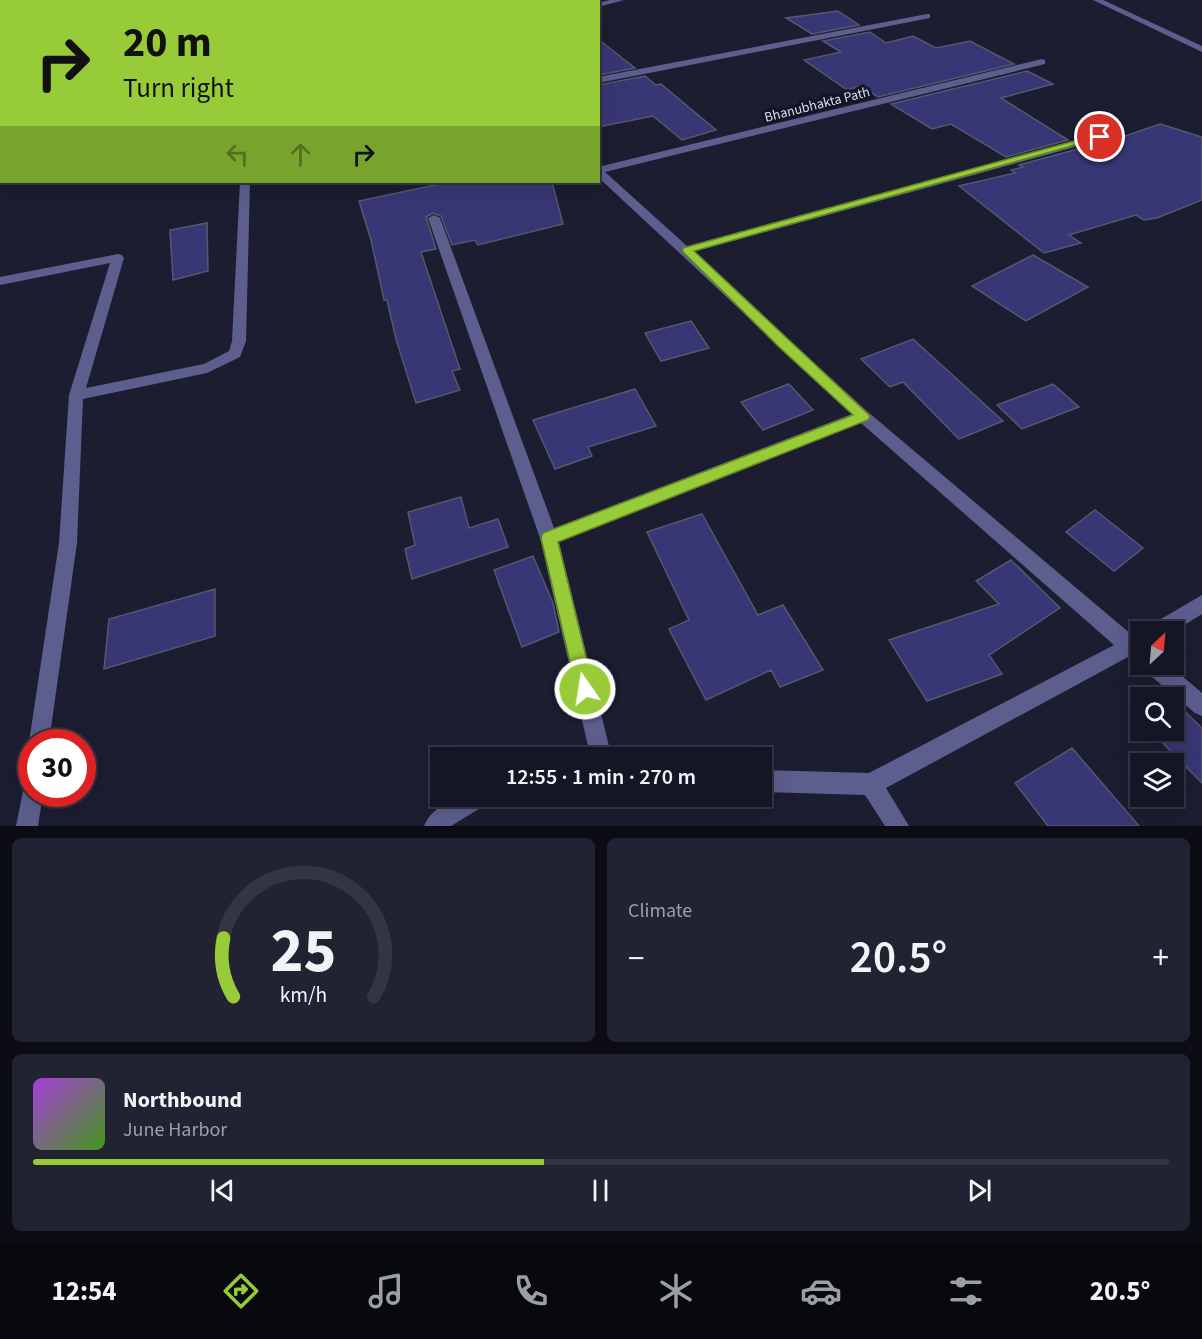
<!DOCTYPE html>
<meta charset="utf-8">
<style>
body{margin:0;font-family:"Source Sans 3",sans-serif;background:#222332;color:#f1f3f6;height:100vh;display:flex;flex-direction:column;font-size:22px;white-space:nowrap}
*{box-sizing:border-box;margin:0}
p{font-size:20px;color:#9d9fa7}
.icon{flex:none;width:33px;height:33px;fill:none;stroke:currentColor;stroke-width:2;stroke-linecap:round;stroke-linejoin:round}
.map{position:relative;height:826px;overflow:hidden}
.side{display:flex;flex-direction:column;gap:12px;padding:12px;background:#0c0c14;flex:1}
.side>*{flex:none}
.top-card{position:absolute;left:0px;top:0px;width:600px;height:183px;box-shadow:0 6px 24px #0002,0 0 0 2px #343542;background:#97cc38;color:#111;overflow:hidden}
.needle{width:39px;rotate:26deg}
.buttons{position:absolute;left:1130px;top:621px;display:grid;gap:12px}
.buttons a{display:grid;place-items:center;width:54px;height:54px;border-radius:0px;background:#151625;box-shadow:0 6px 24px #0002,0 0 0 2px #343542;font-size:30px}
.speed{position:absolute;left:18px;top:729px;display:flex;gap:12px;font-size:30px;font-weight:700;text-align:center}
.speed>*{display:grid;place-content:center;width:78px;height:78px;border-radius:50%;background:#151625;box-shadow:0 6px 24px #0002,0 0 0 2px #343542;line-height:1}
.speed .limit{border:9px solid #d22;background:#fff;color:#111}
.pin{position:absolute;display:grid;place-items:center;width:51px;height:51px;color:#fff;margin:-26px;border:3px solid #fff;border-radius:50%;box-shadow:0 2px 6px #0007}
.me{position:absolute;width:66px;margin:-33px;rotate:347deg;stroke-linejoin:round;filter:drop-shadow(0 0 4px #0008)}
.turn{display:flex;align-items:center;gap:21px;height:126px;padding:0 24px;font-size:27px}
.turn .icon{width:78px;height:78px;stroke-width:2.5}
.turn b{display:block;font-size:42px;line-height:51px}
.lanes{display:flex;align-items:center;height:57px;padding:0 24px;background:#0003;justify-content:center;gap:30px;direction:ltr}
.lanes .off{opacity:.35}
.big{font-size:45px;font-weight:600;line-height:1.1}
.side .tile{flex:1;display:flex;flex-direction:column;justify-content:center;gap:9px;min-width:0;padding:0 21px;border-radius:9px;background:#222332}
.side .dial{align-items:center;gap:0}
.dial svg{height:156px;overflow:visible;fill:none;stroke:#343542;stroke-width:7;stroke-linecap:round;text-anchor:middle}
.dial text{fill:#f1f3f6;stroke:none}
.song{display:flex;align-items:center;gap:18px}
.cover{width:72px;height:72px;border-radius:9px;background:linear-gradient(135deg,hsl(280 70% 55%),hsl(100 70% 35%))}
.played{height:6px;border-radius:3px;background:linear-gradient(90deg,#97cc38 45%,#343542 45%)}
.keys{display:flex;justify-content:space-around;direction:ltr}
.heat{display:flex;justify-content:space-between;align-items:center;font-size:33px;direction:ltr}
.side .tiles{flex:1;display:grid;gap:12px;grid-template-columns:1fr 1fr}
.tile:last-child{grid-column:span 2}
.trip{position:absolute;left:430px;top:747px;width:342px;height:60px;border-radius:0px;background:#151625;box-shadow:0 6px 24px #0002,0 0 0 2px #343542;font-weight:600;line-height:60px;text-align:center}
.dock{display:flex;height:96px;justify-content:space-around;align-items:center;background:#08090f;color:#9d9fa7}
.dock .icon{width:42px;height:42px}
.dock .active{color:#97cc38}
.dock b{font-size:27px;color:#f1f3f6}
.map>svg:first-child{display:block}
</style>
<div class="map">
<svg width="1202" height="826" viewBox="0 0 1202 826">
<rect width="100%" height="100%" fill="#1c1d31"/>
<!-- building -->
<path fill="#383775" stroke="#55576f" stroke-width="1.5" d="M838 11 859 25 812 34 786 18Z
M870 32 886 43 913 36 936 48 970 41 1014 64 878 97 861 86 847 90 804 60 841 52 823 41Z
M598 39 635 68 598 75Z
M1027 71 1053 84 1001 98 1068 140 1006 157 951 124 932 129 891 104Z
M645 76 656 85 661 84 716 130 682 140 653 116 598 127V85Z
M1160 124 1202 137V200L1157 218 1144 220 1136 215 1069 235 1081 243 1044 253 959 186 1015 173 1011 170 1023 167 1019 165 1081 148 1084 150Z
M449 182H552L563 224 478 245 475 240 452 245 441 216 433 213 426 217 436 249 421 252 460 369 452 371 460 390 416 403 396 339 387 300H384L371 240 359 201Z
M207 223 208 271 173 280 170 230Z
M1033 255 1088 287 1026 321 972 286Z
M691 321 709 348 661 361 645 333Z
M913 339 1003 421 959 439 903 382 890 387 861 359Z
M789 384 813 410 763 430 741 402Z
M1053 384 1079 407 1022 429 997 405Z
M635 389 656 426 588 447 592 456 555 469 533 420Z
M461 497 469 528 498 519 508 547 412 579 405 549 415 545 408 512Z
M1095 510 1143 548 1114 571 1066 532Z
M702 514 758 615 783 605 823 670 780 687 771 670 706 700 669 629 689 620 647 532Z
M533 556 553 603 559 632 522 647 494 570Z
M1011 560 1060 608 989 655 1002 674 927 701 889 640 999 604 976 581Z
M215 589V636L104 669 109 619Z
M1173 700 1202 728V783L1150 730H1173Z
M1072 748 1139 826H1048L1015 783Z"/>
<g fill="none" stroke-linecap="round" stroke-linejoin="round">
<!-- minor -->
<path fill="#5c5f8e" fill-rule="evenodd" d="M431 0H439L440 2H432Z
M610 0H624L598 7V3Z
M1093 0H1103L1202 46V52Z
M927 14H930V18L598 83V77Z
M1042 59 1045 60V64L605 172 687 246 1096 135H1104V139L693 252 868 412 1132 635 1140 632V664L1128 657 886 788 909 826H885L865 795 762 792V770L869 773 1114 645 861 423 559 542 609 746 624 750 626 758H571L573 750 588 746 540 538 428 218 434 215 440 218 554 528 852 414 598 177V167Z
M0 166H2L0 173Z
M240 182H250L246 341 240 357 207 373 83 399 77 543 49 742H32V749L29 742 59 543 69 395 110 263 0 285V277L118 254 122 255 124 258 86 388 204 364 229 351 232 341Z
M1202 595V614L1173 632H1147L1149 626Z
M1142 664H1168L1202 693V716L1195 713 1145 671Z
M32 783V794H43L38 826H16L24 786Z
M457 796H490L487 804 451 826H424C430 811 444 804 457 796Z"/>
</g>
<!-- route -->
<path fill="#97cc38" stroke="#628524" stroke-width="1.5" d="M1096 135 1104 137 694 251 870 416 868 420 558 542 594 689 591 696 585 698 578 696 541 538 543 533 853 415 779 347 683 252V248Z"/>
<g text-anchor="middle" stroke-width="6" stroke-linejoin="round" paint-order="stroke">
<!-- far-street labels -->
<g font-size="14" fill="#dadcea" stroke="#131427">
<text transform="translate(817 104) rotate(-14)" y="5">Bhanubhakta Path</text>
</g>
</g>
</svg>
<div class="buttons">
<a><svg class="needle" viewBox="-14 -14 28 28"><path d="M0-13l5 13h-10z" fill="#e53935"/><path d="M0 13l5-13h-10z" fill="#9d9fa7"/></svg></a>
<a><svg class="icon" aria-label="search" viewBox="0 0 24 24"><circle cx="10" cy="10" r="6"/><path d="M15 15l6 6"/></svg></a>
<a><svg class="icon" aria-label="layers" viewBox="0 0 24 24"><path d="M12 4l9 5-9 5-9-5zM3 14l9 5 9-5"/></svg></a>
</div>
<div class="speed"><div class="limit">30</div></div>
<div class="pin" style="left:1100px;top:137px;background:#d93025"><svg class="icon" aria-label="arrive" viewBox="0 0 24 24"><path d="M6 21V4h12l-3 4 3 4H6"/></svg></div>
<svg class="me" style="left:585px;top:689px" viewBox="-20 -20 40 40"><circle r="17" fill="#97cc38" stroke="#fff" stroke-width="3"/><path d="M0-11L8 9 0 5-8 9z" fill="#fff"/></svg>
<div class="trip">12:55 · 1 min · 270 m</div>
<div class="top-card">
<div class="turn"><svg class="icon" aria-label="right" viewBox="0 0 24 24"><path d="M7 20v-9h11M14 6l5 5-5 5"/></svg><div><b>20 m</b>Turn right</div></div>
<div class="lanes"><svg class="icon off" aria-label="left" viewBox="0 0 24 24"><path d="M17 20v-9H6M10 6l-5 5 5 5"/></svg><svg class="icon off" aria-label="ahead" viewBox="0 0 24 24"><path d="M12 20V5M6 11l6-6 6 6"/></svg><svg class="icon" aria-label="right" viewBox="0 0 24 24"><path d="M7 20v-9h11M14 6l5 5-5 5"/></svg></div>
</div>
</div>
<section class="side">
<div class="tiles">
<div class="tile dial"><svg viewBox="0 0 100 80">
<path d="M14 69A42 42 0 1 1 86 69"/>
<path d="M14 69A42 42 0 0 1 9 39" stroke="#97cc38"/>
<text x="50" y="56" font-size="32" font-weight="700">25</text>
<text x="50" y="72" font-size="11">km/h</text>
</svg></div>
<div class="tile"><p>Climate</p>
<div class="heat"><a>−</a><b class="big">20.5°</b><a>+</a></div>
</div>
<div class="tile">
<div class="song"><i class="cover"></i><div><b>Northbound</b><p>June Harbor</p></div></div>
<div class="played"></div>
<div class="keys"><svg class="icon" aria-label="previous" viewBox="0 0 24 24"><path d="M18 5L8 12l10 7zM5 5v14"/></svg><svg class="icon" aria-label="pause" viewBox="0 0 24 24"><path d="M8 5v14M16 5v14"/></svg><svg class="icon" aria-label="next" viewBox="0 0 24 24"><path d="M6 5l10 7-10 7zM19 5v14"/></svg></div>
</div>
</div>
</section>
<nav class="dock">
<b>12:54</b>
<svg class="icon active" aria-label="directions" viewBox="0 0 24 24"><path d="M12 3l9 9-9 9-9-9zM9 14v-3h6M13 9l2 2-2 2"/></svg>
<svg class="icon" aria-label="music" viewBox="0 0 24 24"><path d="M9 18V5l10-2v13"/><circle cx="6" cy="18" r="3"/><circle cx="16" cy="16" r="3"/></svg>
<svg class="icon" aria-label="phone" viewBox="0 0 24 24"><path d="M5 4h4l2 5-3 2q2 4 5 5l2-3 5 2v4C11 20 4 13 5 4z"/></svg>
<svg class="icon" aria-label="climate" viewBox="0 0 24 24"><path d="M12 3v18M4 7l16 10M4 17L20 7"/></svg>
<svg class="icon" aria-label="car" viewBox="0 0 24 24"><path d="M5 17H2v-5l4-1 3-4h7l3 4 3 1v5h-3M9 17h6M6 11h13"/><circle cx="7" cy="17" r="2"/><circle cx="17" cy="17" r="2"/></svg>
<svg class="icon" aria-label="filters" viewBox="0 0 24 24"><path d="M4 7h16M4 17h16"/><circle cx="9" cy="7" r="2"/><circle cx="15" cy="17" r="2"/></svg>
<b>20.5°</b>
</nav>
